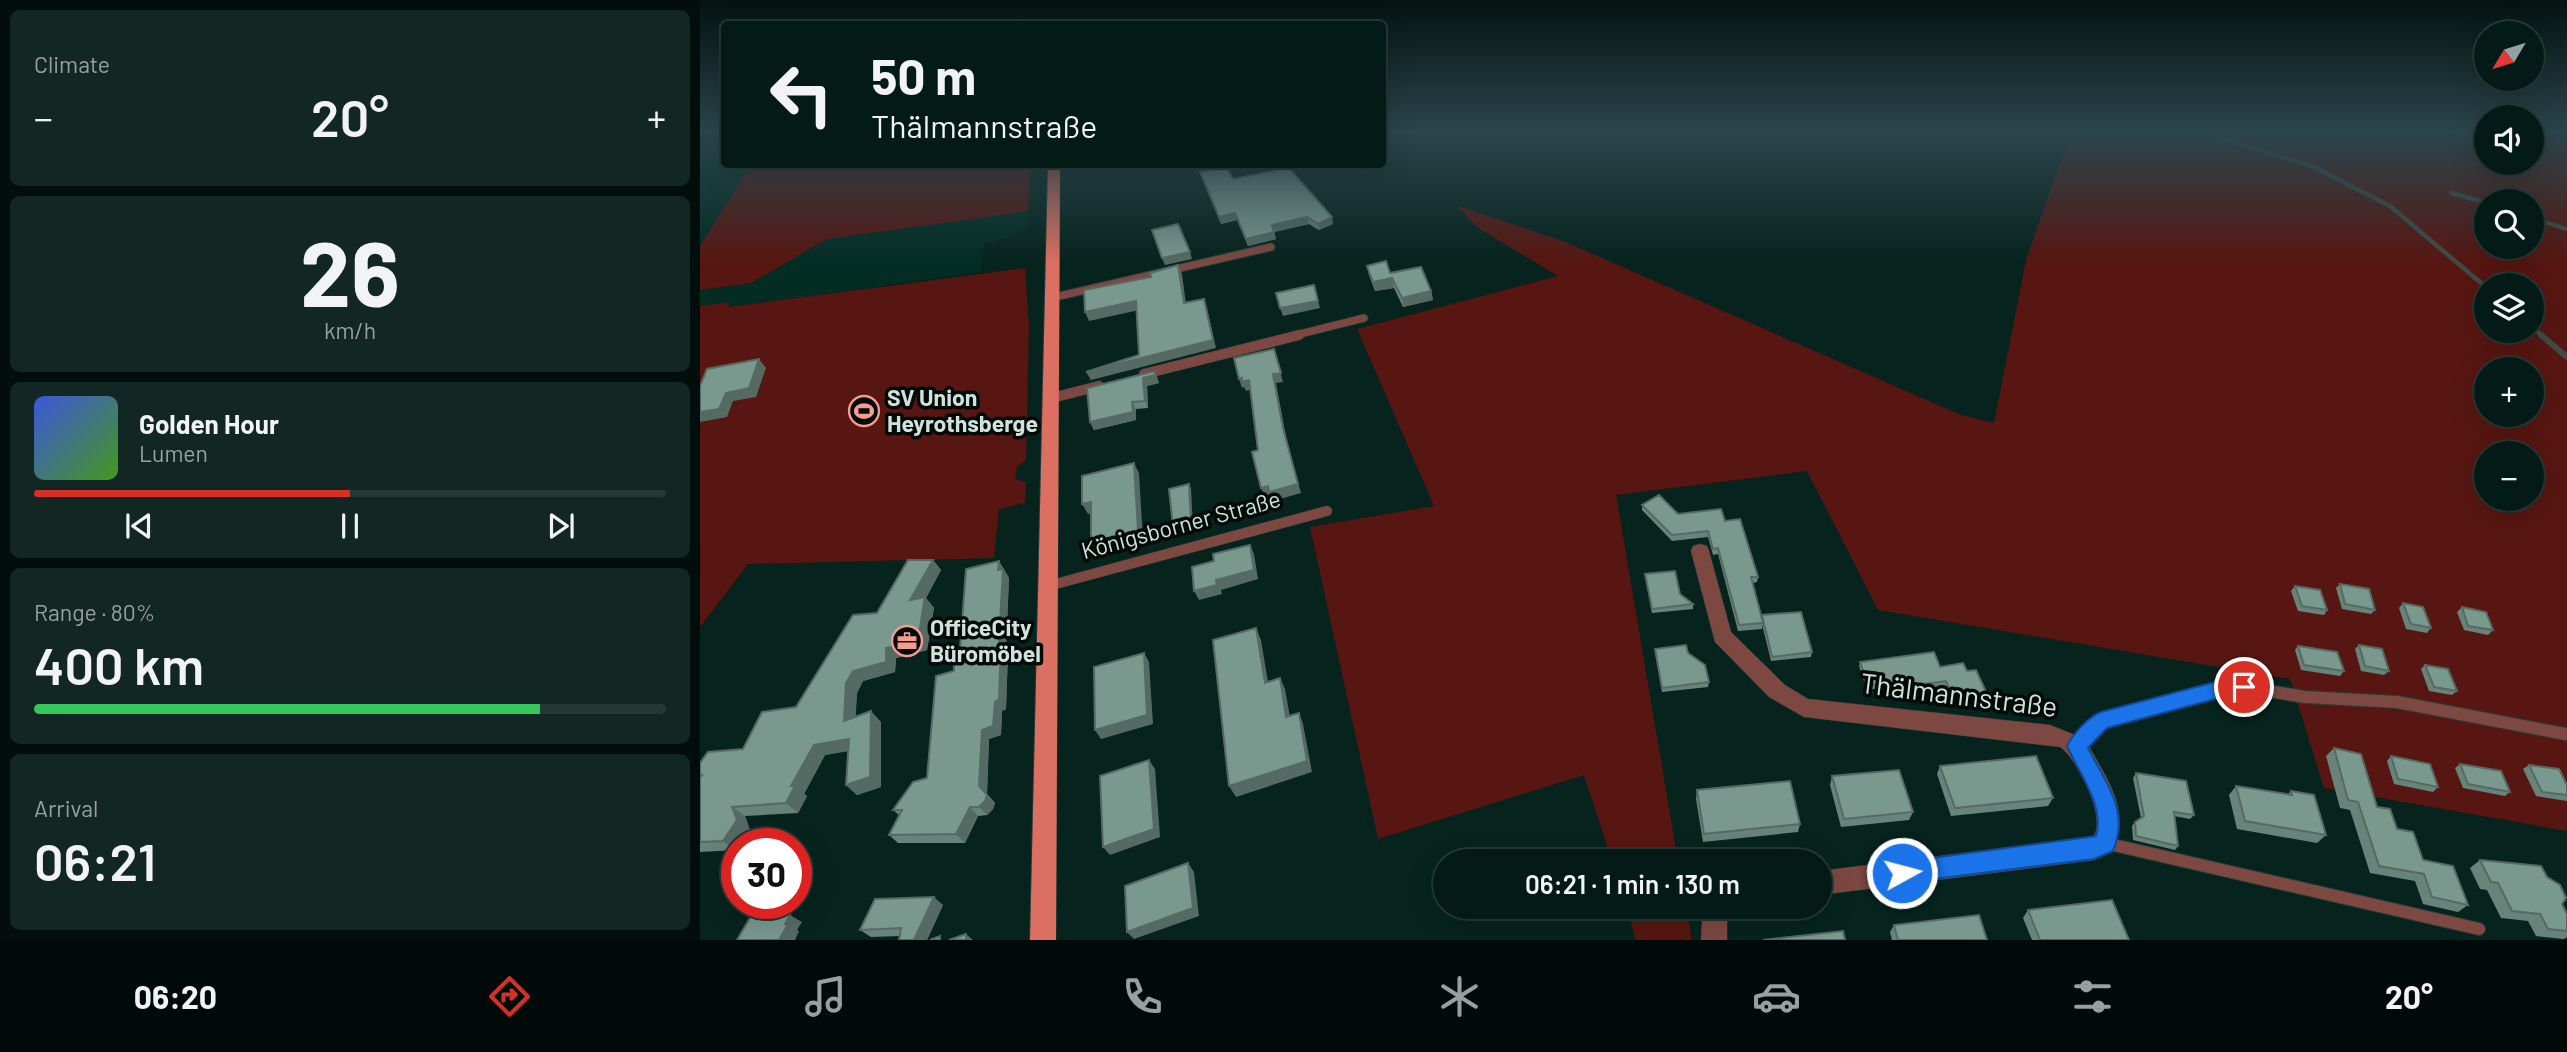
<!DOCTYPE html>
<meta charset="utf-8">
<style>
body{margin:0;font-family:Barlow,sans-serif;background:#122723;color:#f1f3f6;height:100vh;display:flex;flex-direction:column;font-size:26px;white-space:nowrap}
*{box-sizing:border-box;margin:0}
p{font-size:23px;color:#97a1a1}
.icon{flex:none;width:38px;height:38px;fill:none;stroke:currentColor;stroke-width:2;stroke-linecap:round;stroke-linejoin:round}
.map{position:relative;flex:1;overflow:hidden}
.drawer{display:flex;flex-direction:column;gap:10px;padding:10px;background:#020e0c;width:700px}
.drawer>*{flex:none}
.top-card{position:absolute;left:21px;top:21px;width:665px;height:147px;border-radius:7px;box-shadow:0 7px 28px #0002,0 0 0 2px #253835;background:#041a16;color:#f1f3f6;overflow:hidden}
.needle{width:46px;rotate:232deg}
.controls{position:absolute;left:1774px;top:21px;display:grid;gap:14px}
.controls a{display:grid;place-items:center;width:70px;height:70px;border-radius:50%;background:#041a16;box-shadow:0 7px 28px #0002,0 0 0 2px #253835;font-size:35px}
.speed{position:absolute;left:21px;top:828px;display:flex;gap:14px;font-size:35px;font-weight:700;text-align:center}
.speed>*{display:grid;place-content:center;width:91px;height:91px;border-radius:50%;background:#041a16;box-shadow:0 7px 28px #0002,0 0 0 2px #253835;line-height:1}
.speed .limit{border:10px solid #d22;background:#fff;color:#111}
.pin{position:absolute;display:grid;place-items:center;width:60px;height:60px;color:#fff;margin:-30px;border:4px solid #fff;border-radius:50%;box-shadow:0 2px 7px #0007}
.me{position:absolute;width:77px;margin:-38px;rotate:83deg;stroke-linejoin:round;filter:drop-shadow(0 0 5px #0008)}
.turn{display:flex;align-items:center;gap:24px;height:147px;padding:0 35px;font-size:32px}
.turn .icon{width:91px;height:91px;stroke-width:2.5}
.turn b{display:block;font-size:49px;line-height:60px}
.big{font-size:52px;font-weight:600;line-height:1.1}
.drawer .card{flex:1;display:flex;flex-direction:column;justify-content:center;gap:10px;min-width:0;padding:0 24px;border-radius:10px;background:#122723}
.drawer .dial{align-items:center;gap:0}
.dial b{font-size:91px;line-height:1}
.song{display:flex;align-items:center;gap:21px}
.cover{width:84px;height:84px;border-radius:10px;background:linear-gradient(135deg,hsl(230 70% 55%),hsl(100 70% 35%))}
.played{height:7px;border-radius:4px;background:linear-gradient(90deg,#d93025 50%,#253835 50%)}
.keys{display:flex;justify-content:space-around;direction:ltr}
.heat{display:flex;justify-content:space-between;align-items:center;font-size:38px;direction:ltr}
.charge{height:10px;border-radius:5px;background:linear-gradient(90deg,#34c759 80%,#253835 0)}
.trip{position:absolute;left:733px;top:849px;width:399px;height:70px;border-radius:35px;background:#041a16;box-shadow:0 7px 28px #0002,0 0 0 2px #253835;font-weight:600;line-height:70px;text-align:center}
.dock{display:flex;height:112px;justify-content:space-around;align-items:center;background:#020a09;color:#97a1a1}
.dock .icon{width:49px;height:49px}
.dock .current{color:#d93025}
.dock b{font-size:32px;color:#f1f3f6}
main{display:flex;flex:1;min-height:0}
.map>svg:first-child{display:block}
</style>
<main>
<section class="drawer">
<div class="card"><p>Climate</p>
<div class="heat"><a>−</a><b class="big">20°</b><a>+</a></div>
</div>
<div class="card dial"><b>26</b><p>km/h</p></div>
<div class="card">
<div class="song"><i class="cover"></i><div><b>Golden Hour</b><p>Lumen</p></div></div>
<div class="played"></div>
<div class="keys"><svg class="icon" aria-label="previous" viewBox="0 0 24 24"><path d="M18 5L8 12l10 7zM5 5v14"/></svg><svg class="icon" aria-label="pause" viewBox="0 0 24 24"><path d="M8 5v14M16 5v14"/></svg><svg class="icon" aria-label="next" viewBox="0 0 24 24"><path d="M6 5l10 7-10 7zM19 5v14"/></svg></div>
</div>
<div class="card"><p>Range · 80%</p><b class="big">400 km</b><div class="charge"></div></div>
<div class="card"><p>Arrival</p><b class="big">06:21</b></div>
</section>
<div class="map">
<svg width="1867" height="940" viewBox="0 0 1867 940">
<rect width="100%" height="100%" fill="#06231d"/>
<!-- built -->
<path fill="#032c23" d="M0 133H24V164L330 165 327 228 307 238 284 244 281 272 0 311Z"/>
<!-- green -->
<path fill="#571611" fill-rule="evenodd" d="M1370 133H1787V163H1832V136L1867 139V831L1624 788 1590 679 1178 610 1107 471 916 495 978 861H912L884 775 678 839 610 527 734 506 657 329 858 276 778 228 756 205 863 241 1261 415 1294 423 1326 260ZM1787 201H1832V247H1787ZM1787 285H1832V331H1787ZM1787 369H1832V415H1787ZM1787 453H1832V499H1787Z
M51 164 330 165 328 211 127 239 51 283 0 290V246Z
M325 268 329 325 326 460 317 467 315 479 326 482 325 503 299 509 294 558 48 564 0 627V306L30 302 28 307Z
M926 907H986L992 940H936Z"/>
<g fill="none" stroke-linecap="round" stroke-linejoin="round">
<!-- stream-far1 -->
<path stroke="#3f4a47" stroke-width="4.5" d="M1505 133 1614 167 1690 206 1787 288
M1751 193 1787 203
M1832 218 1867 229
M1832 327 1843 336"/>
<!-- stream -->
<path stroke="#3f4a47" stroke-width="6" d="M1841 335 1867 357"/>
<!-- lane-far2 casing -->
<g stroke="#223e38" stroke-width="9">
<path id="lane-far2" d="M351 298 571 247
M592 336 664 318"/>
</g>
<!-- lane-far1 casing -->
<g stroke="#223e38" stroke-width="11">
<path id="lane-far1" d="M444 374 599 335
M352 398 399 386
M348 586 627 511"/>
</g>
<!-- lane casing -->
<g stroke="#223e38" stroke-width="14">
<path id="lane" d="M1377 746 1401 721 1519 690 1544 687 1605 697 1697 702 1865 734
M1405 843 1779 929"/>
</g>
<!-- street casing -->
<g stroke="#223e38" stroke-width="1">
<path id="street" d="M1000 544 1007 546 1009 551 1031 632 1085 685 1108 699 1350 725 1385 739C1405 777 1432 808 1413 851L1394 860 1120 895V871L1393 837C1408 819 1377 758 1360 747L1104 717 1069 697 1015 642 991 551 993 546Z
M1008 906H1035L1027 922V940H1001L1002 919Z"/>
</g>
<!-- primary casing -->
<g stroke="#223e38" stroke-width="1">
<path id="primary" d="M348 164H360L356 940H330Z"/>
</g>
<!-- lane-far2 -->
<use href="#lane-far2" stroke="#7c4841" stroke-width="7"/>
<!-- lane-far1 -->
<use href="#lane-far1" stroke="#7c4841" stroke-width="10"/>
<!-- lane -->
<use href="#lane" stroke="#7c4841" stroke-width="12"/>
<!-- street -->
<use href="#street" fill="#7c4841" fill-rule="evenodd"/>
<!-- primary -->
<use href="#primary" fill="#db7062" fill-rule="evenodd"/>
</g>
<!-- wall -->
<path fill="#68837a" d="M502 178 533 179 633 224 619 230 609 224 574 232 576 239 548 246 537 220 521 224Z
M667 266 690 273 731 291 733 300 703 307 694 288 675 291 669 275Z
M455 371 459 383 447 386 448 408 436 409V420L394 430 390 422Z
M942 505 978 514 1025 521 1058 577 1057 582 1053 583 1061 619 1062 615 1112 652 1111 657 1071 661 1062 624V629L1038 631 1018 554 1013 555 1008 537 972 541 942 510Z
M233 560 241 570 226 598 234 608 227 650 196 658 195 672 163 681 157 693 155 717 181 722V787L157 795 146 785 148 751 125 755 104 794 107 796 98 813 45 816 50 830 41 844H37L36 850 0 852V763L43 749 96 707 177 613Z
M299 561 309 578 306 648 308 651 306 709 302 711 301 735 289 739 287 794 295 803 293 809 287 815 278 816 265 843H198L189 835 199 815 193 810 227 778 254 671 259 663Z
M945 574 980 594 993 604V609L952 613Z
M1640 584 1675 610 1671 614 1642 609 1636 588Z
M1595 586 1627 610 1624 615 1598 611 1591 591Z
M1703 603 1731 628 1727 633 1706 629 1699 608Z
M1762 607 1793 630 1788 635 1764 630 1757 612Z
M1659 645 1689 671 1684 675 1661 671 1655 649Z
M1598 646 1644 671 1640 676 1601 670 1595 650Z
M955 649 988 653 1009 682 1008 687 962 692Z
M1160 662 1240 667 1267 671 1287 694 1285 699 1251 703 1244 686 1184 693 1182 688 1167 690 1159 666Z
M1725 665 1757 691 1752 695 1729 691 1721 669Z
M1634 748 1677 807 1723 860 1768 905 1758 912 1723 904 1715 881 1670 873 1650 810 1640 808 1626 756Z
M1691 756 1738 787 1733 792 1694 784 1687 761Z
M1760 764 1810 792 1805 796 1763 788 1755 768Z
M1829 765 1867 785V801L1836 796 1823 769Z
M1240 766 1353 798 1348 806 1251 816 1237 774Z
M1436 773 1494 815 1490 819 1474 816 1478 846 1475 850 1433 840 1432 826 1435 822 1441 818 1433 778Z
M1132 776 1213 812 1209 820 1141 827 1130 785Z
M1536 786 1588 794 1591 791 1626 835 1617 843 1537 829 1529 795Z
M997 790 1100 824 1098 832 1003 842 996 799Z
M1780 860 1862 904 1867 914V937L1864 939 1836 936 1828 921 1801 918 1787 890 1780 889 1770 868Z
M243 905 227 940H199L200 936 171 937 160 930Z
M1328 910 1429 940H1332L1323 918Z
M1194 925 1287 940H1192L1190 932Z"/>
<!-- shaded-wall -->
<path fill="#556a63" d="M535 213 537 220 521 224 519 217Z
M607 217 609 224 574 232 572 225Z
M632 217 633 224 619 230 618 224Z
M574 232 576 239 548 246 546 239Z
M490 252 492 259 465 265 462 258Z
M478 265 482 274 487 312 484 303Z
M692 278 694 288 675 291 673 282Z
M731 291 733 300 703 307 702 298Z
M504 299 507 308 516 348 391 380 386 372 513 340Z
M436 301 439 310 389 321 385 312Z
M618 301 620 308 583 316 580 308Z
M574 349 583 382 576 383 586 437 601 493 573 501 570 495 565 497 561 488 573 374Z
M59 359 66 368 56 397 33 401 27 417 0 422V412L26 393Z
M455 371 459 383 447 386 448 408 445 401 443 378Z
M542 378 549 380 552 389 546 391 544 387 542 388 539 379Z
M432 402 436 409V420L394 430 390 422Z
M434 463 439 473 443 540 397 552 391 542Z
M489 484 491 488 493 527 475 532 473 527Z
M391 502 396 512 388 514 382 504Z
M550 545 554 554 558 579 521 590 522 594 499 600 494 591 516 580Z
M233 560 241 570 226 598 234 608 227 650 196 658 195 672 163 681 157 693 155 731 144 721 146 683 153 671 186 648 210 600Z
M299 561 309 578 306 648 308 651 306 709 302 711 301 735 289 739 287 794 295 803 293 809 287 815 279 807 282 730 299 642Z
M556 628 561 640 570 694 565 683Z
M444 653 449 662 453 724 401 739 395 730Z
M580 678 585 689 592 728 586 717Z
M171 711 181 722V787L157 795 146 785Z
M599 713 603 724 612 772 536 797 529 786Z
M149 739 159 749 125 755 104 794 107 796 98 813 86 803 91 786 114 745Z
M449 760 455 769 460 837 410 855 403 847Z
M32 807 45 816 50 830 41 844H37L36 850 23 841Z
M270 807 278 816 265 843 256 834Z
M488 863 494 872 499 916 434 939 427 932Z
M234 897 243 905 227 940H214Z
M90 915 102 922 97 930 99 931 95 940H79Z
M266 934 273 940H266Z"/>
<!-- building -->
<path fill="#79988e" stroke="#556a63" stroke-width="2" d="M527 168 533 179 589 168 632 217 618 224 607 217 572 225 574 232 546 239 535 213 519 217 500 172Z
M478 224 490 252 462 258 452 230Z
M686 261 690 273 721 267 731 291 702 298 692 278 673 282 667 266Z
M478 265 484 303 504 299 513 340 386 372 439 355 436 301 385 312 384 290 451 277 450 273Z
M614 285 618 301 580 308 576 293Z
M574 349 581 373 573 374 583 428 598 484 569 492 568 486 561 488 552 452 558 450 549 380 542 382V378L539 379 534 358Z
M59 359 49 388 26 393 19 409 0 412V386L7 369Z
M455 371V375L443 378 445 401 432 402 433 412 390 422 387 388Z
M434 463 438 530 391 542V502L382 504V476Z
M489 484 491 522 473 527 469 489Z
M959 495 978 514 1021 509 1025 521 1040 519 1058 577H1051L1063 623 1039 625 1018 548 1013 549 1008 531 972 535 942 505Z
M550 545 554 570 516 580 517 585 494 591 492 567 514 561 513 554Z
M208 560H233L210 600 225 597 218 640 186 648V662L153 671 146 683 144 721 171 711 170 777 146 785 149 739 114 745 91 786H95L86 803 32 807 37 820 23 841 0 842V778L2 775H0V763L8 752 43 749 62 712 96 707 153 615 177 613Z
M299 561 298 570 303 569 299 642H301L299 700 295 702 293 726 282 730 279 786 287 795 285 801 279 807H270L256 834 189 835 202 810H193L213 782 227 778 236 676 254 671V665L259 663 266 569Z
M975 571 980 594 993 604 952 609 945 574Z
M1640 584 1669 589 1675 610 1645 604Z
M1595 586 1620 590 1627 610 1602 606Z
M1703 603 1723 607 1731 628 1711 624Z
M1762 607 1786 612 1793 630 1768 626Z
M1101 612 1112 652 1072 657 1062 615Z
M556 628 565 683 580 678 586 717 599 713 607 761 529 786 513 640Z
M986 645 988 653 1005 665 1009 682 962 688 955 649Z
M1659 645 1682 649 1689 671 1665 666Z
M1598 646 1637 652 1644 671 1604 665Z
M1234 652 1240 667 1263 663 1267 671 1276 670 1287 694 1253 698 1246 681 1185 689 1183 684 1168 685 1160 662Z
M444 653 447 715 395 730 394 667Z
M1725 665 1748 669 1757 691 1734 687Z
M1634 748 1661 754 1677 807 1690 809 1697 829 1713 832 1723 860 1753 866 1768 905 1732 897 1724 874 1679 866 1658 802 1648 800Z
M1336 756 1353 798 1255 808 1240 766Z
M1691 756 1730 764 1738 787 1698 779Z
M449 760 454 829 403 847 400 776Z
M1760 764 1801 771 1810 792 1768 784Z
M1829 765 1859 769 1867 785V795L1842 792Z
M1199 770 1213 812 1144 819 1132 776Z
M1436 773 1486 781 1494 815 1474 812 1478 846 1436 836 1435 822 1444 816Z
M1090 781 1100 824 1004 834 997 790Z
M1536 786 1592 795 1591 791 1614 795 1626 835 1545 821Z
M1780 860 1841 866 1847 877 1860 885 1866 898 1862 904 1867 914V931L1848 929 1840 914 1812 911 1798 883 1791 882Z
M488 863 493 908 427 932 425 886Z
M234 897 214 940H199L201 928 160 930 175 899Z
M1412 900 1429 940H1340L1328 910Z
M54 911H74L72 915H90L85 924H88L79 940H37Z
M1279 915 1287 940H1198L1194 925Z
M1143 931 1145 940H1063Z
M266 934V940H249Z
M240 936V940H230Z"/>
<!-- sky -->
<linearGradient id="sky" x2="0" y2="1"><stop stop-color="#031310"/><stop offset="0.5" stop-color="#2a454c"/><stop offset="1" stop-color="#2a454c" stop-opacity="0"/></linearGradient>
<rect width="1867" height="264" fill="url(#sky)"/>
<!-- route -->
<path fill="#1a73e8" stroke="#114b97" stroke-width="2" d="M1544 678 1551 681 1554 687 1551 692 1519 698 1407 728 1388 748C1406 783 1430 811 1413 851L1394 859 1202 883 1194 880 1191 873 1194 865 1202 862 1396 836C1405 806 1379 773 1367 746 1373 734 1388 717 1401 712L1519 681Z"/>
<!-- icons -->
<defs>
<g id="stadium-ring" transform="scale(1.575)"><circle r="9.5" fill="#020a07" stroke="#f59c90" stroke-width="1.5"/><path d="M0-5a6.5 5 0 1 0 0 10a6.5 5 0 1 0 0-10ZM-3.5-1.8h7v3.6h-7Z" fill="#f59c90"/></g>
<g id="office-ring" transform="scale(1.575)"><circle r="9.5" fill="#020a07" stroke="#f59c90" stroke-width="1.5"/><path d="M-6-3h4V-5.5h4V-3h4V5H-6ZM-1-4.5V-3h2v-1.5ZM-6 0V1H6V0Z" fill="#f59c90"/></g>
</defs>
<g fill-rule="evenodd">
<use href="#stadium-ring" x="164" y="411"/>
<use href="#office-ring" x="207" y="641"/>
</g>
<g text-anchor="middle" stroke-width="7" stroke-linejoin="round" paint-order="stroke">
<!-- poi labels -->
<g font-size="23" font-weight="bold" fill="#d1e1dc" stroke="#020a07" text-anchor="start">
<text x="187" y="406">SV Union<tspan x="187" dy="26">Heyrothsberge</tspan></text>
<text x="230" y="636">OfficeCity<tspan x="230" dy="26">Büromöbel</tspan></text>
</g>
<!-- street labels -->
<g font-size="23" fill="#d1e1dc" stroke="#020a07">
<text transform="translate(481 525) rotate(-15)" y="8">Königsborner Straße</text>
</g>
<!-- near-street labels -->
<g font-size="28" fill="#d1e1dc" stroke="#020a07">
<text transform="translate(1259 695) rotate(7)" y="10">Thälmannstraße</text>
</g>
</g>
</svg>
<div class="controls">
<a><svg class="needle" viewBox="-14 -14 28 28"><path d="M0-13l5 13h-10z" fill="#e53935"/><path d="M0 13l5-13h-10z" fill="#97a1a1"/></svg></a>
<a><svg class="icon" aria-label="sound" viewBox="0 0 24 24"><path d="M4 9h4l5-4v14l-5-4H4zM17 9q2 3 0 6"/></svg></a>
<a><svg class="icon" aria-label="search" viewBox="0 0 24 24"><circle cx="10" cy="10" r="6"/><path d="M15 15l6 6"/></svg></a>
<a><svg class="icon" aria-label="layers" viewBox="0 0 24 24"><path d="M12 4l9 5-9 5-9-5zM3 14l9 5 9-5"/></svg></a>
<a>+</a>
<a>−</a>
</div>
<div class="speed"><div class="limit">30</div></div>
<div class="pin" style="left:1544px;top:687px;background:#d93025"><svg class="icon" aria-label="arrive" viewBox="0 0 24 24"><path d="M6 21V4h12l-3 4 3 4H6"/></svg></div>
<svg class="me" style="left:1202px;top:873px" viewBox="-20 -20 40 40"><circle r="17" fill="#1a73e8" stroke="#fff" stroke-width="3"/><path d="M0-11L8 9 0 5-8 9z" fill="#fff"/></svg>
<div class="trip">06:21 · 1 min · 130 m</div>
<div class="top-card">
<div class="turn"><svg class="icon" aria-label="left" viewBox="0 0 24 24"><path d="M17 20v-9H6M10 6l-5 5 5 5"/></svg><div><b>50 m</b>Thälmannstraße</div></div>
</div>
</div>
</main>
<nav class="dock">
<b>06:20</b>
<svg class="icon current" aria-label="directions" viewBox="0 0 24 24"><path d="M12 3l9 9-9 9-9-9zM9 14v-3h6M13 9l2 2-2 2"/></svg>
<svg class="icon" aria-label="music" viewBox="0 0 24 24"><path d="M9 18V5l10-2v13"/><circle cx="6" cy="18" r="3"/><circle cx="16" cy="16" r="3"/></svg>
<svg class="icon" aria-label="phone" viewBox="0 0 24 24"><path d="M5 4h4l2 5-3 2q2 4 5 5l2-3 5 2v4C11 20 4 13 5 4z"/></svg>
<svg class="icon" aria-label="climate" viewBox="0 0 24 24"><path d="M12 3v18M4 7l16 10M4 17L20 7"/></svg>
<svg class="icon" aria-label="car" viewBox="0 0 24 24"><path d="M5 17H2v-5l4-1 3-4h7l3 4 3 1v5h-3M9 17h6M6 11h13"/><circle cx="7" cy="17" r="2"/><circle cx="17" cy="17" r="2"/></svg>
<svg class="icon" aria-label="filters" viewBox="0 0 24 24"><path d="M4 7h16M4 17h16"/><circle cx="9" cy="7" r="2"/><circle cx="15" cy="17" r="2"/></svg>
<b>20°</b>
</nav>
